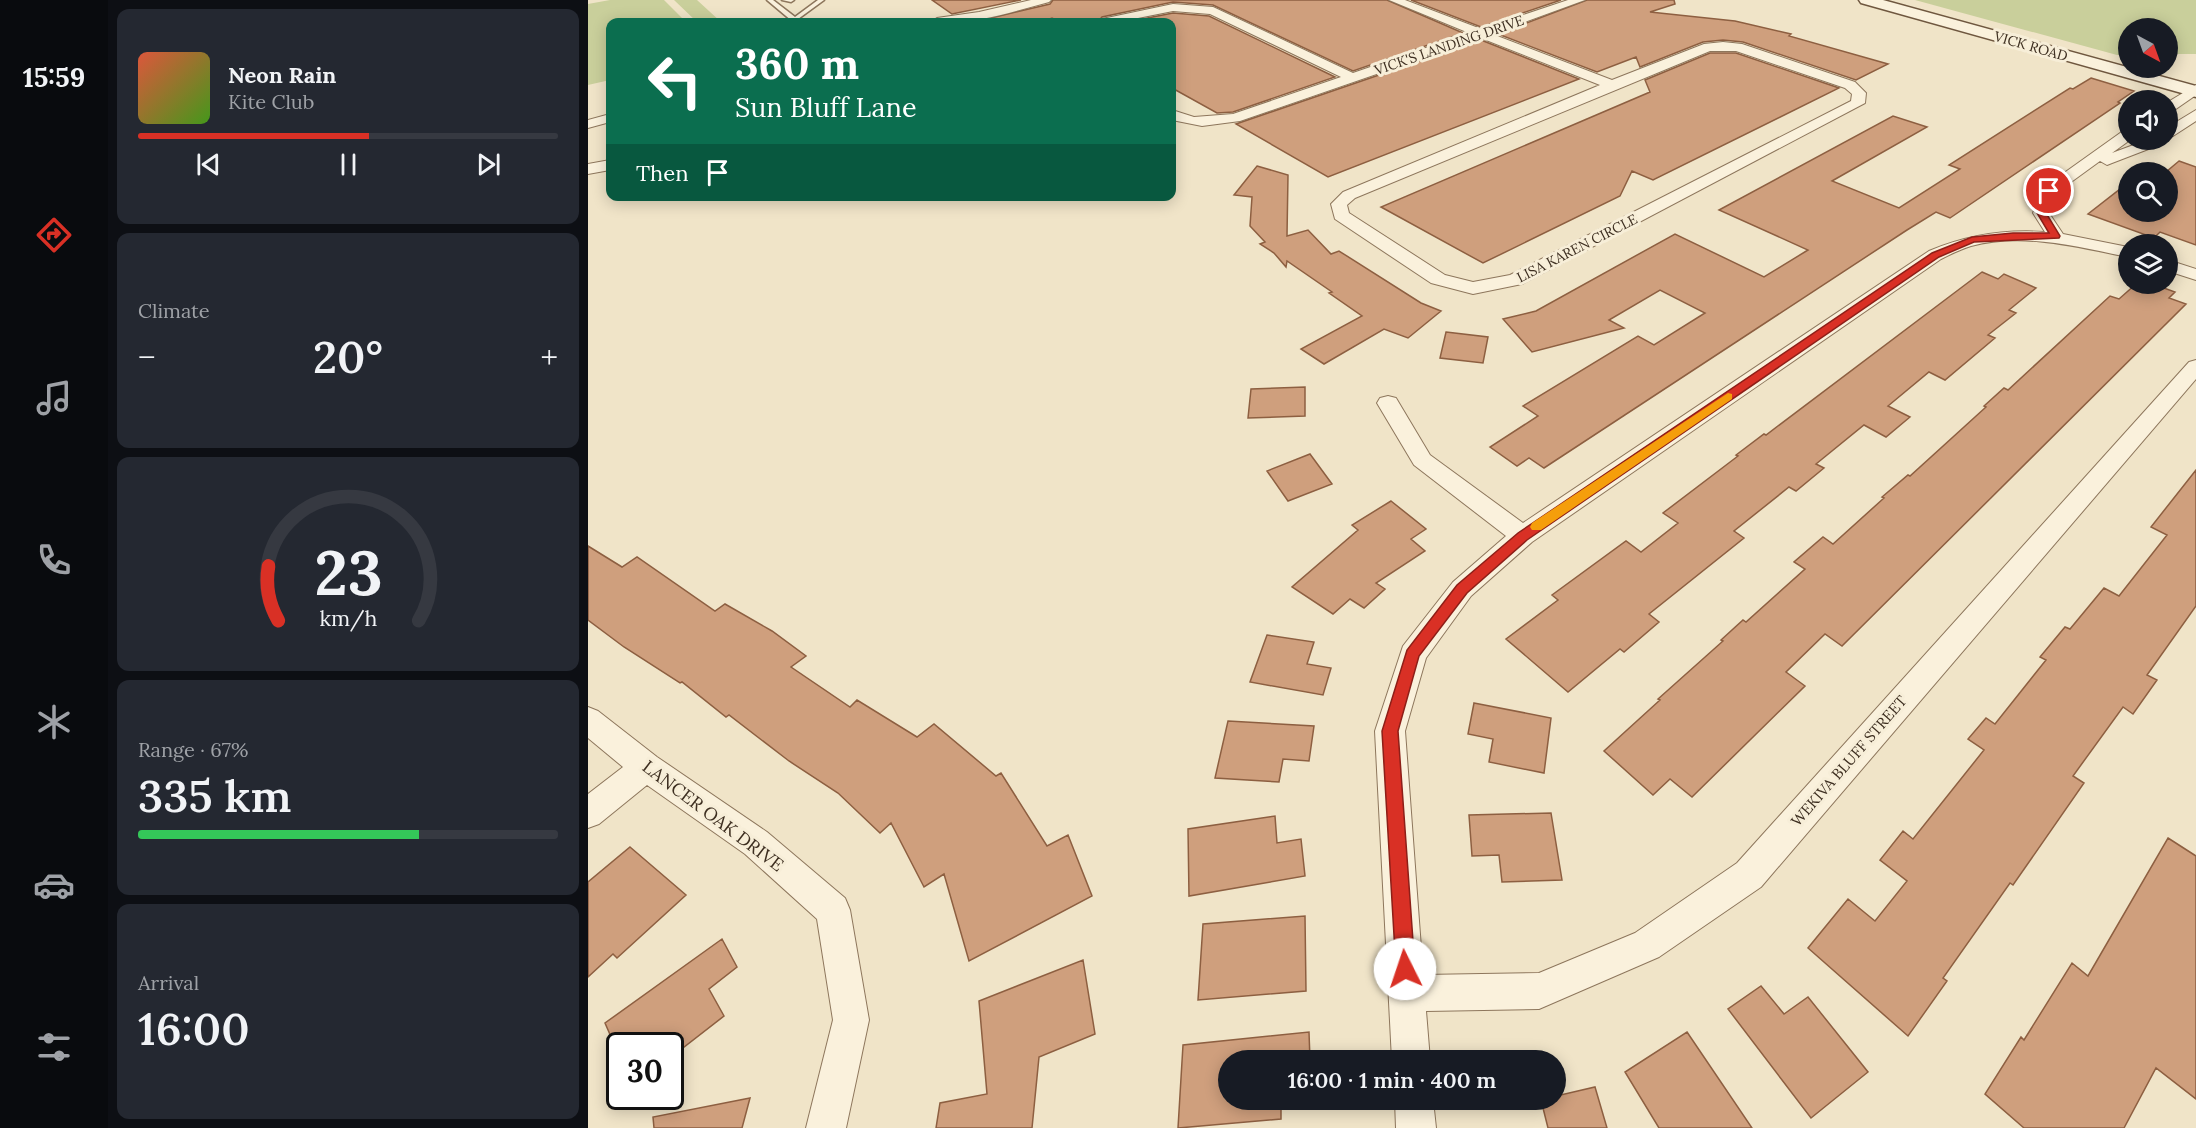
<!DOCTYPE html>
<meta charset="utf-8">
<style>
body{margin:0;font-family:Lora,serif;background:#242831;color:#f1f3f6;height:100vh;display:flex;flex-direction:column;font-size:22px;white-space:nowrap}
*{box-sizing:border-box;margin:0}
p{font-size:20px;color:#9ea1a6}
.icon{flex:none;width:33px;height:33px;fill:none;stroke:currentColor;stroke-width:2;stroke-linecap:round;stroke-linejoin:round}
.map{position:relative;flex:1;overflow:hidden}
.panel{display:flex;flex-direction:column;gap:9px;padding:9px;background:#0d0f14;width:480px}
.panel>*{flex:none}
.guide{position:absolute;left:18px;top:18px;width:570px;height:183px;border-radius:12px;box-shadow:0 3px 15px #0003;background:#0b6e4f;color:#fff;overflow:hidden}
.needle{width:39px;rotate:139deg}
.tools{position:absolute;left:1530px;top:18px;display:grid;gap:12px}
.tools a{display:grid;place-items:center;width:60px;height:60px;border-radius:50%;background:#171b24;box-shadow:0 3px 15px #0003;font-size:30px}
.speed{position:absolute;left:18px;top:1032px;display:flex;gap:12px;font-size:30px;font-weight:700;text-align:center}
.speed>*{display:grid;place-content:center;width:78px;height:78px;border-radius:50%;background:#171b24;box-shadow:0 3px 15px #0003;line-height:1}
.speed .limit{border:3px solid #111;border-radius:9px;background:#fff;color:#111}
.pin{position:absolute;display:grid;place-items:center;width:51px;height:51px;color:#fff;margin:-26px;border:3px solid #fff;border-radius:50%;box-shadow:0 2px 6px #0007}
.me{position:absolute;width:66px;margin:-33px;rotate:356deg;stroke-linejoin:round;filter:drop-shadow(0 0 4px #0008)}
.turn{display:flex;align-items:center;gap:21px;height:126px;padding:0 30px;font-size:27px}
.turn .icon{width:78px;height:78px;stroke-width:2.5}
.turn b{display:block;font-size:42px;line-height:51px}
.then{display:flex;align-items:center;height:57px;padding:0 30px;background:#0003;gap:12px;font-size:22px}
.big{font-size:45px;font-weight:600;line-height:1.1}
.panel .widget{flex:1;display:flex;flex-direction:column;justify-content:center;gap:9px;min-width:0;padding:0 21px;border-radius:12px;background:#242831}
.panel .dial{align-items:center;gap:0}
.dial svg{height:156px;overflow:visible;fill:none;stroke:#363941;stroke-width:7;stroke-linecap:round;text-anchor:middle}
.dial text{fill:#f1f3f6;stroke:none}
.song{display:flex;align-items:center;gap:18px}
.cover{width:72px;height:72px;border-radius:9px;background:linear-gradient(135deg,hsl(10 70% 55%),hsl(100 70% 35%))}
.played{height:6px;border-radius:3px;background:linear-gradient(90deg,#d93025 55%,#363941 55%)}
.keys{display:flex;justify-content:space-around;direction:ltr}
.heat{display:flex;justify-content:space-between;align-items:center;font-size:33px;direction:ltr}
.charge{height:9px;border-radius:4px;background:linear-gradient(90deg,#34c759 67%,#363941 0)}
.trip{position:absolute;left:630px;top:1050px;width:348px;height:60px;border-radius:30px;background:#171b24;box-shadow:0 3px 15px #0003;font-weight:600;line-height:60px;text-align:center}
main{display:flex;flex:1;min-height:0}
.tabs{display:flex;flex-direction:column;width:108px;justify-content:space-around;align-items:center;background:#090b0e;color:#9ea1a6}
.tabs .icon{width:42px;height:42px}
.tabs .selected{color:#d93025}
.tabs b{font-size:27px;color:#f1f3f6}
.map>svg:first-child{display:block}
</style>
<main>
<nav class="tabs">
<b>15:59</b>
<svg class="icon selected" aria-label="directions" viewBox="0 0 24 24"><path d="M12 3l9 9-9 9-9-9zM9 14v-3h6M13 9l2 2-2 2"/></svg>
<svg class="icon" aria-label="music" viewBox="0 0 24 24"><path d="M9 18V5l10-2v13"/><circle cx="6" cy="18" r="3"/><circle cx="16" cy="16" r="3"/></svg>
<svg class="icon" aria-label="phone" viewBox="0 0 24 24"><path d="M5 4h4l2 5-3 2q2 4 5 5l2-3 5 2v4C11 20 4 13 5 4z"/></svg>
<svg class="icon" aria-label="climate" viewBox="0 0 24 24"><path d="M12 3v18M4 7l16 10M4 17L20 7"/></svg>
<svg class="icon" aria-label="car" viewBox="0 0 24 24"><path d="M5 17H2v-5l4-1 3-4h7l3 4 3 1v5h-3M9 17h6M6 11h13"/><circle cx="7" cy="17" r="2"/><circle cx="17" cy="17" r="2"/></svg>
<svg class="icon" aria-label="filters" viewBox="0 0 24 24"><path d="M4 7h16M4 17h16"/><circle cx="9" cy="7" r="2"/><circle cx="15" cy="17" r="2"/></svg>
</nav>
<section class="panel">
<div class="widget">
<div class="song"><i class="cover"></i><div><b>Neon Rain</b><p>Kite Club</p></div></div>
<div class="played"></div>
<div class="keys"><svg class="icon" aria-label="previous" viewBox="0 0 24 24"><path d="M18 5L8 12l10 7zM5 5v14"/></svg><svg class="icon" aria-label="pause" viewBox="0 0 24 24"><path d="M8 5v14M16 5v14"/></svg><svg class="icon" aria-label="next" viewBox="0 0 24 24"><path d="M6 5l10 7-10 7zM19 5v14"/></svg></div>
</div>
<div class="widget"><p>Climate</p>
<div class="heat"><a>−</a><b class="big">20°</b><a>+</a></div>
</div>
<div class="widget dial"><svg viewBox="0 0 100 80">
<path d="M14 69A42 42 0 1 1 86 69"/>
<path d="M14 69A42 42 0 0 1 9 41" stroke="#d93025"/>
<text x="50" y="56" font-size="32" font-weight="700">23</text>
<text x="50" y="72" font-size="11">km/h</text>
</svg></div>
<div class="widget"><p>Range · 67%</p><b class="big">335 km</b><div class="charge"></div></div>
<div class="widget"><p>Arrival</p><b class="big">16:00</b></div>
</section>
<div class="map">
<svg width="1608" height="1128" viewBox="0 0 1608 1128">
<rect width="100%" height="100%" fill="#f0e4c8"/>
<!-- green -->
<path fill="#c9cf9b" d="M22 0H76L98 22H22V80L0 85V4Z
M86 0H109L133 22H109Z
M1327 0H1608V54H1580V28H1540V55H1529Z"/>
<!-- building -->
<path fill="#cf9f7d" stroke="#8d5f41" stroke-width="1.5" d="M344 0H433L364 14Z
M465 0H799L875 33 765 71 625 5 585 2 514 17 510 22H472L464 18 454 22H386L462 4Z
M823 0H973L893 27Z
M999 0H1086L1087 4 1062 12 1147 21 1203 34 1201 36 1300 64 1268 80 1155 42 1135 40 1115 42 1052 67 1048 57 1009 72 910 34Z
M585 13 621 16 747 77 645 112 629 113 584 88V22H539Z
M893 40 991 79 740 177 648 124Z
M1122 53H1148L1251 88 1065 180 1044 171 1032 196 895 263 793 207 1062 92 1057 80Z
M1503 78 1546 91 1530 102 1532 103 1362 218 1348 212 1319 230 956 468 941 458 929 466 902 447 950 416 935 406 1050 336 1066 345 1117 313 1072 290 1021 320 1036 328 944 352 915 319 948 311 1087 234 1176 277 1220 250 1131 210 1305 116 1339 127 1244 181 1311 208 1372 169 1361 165 1482 88 1485 89Z
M1591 161 1608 167V245L1572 232 1566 238 1500 214 1536 186 1540 188V212H1580V172H1578Z
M669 166 700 175 699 236 720 230 743 254 751 251 833 303 853 311 820 338 796 329 736 364 713 349 774 316 741 293 744 292 699 261 698 267 686 253 672 244 677 242 662 226 664 197 646 195Z
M1394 272 1410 279 1416 274 1448 288 1421 310 1428 313 1400 335 1407 338 1357 380 1341 372 1300 406 1322 417 1298 437 1276 425 1228 464 1236 468 1208 491 1201 487 1146 531 1156 538 1061 614 1071 622 1036 652 1032 649 980 692 918 639 970 600 964 595 1038 541 1053 552 1090 523 1075 513 1150 456 1148 455 1176 434 1178 435Z
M1548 284H1565L1587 292 1581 298 1598 304 1254 646 1237 634 1198 672 1217 686 1104 797 1082 779 1065 795 1016 751 1072 700 1070 699 1135 641 1133 640 1155 620 1158 622 1217 569 1206 562 1235 537 1245 544 1296 498 1294 497 1320 475 1322 476 1398 407 1396 406 1416 388 1420 390 1522 296 1531 299Z
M858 332 900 337 895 363 852 358Z
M717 387V416L660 418 663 389Z
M722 454 744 484 700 501 679 471Z
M1608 470V606L1559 675 1569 680 1545 714 1535 707 1485 776 1496 783 1425 885 1422 883 1355 978 1359 981 1320 1036 1220 948 1260 899 1287 921 1319 881 1292 860 1315 831 1325 839 1396 750 1380 739 1398 718 1407 724 1458 660 1452 657 1477 627 1482 629 1516 588 1531 596 1579 535 1563 527Z
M803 501 838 529 823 539 837 551 788 583 797 589 776 608 762 599 745 614 704 587 770 530 764 525Z
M0 546 34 567 49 557 127 611 137 604 184 631 218 656 203 667 262 707 269 700 329 737 346 724 408 776 413 773 459 846 480 835 504 896 381 961 356 874 336 887 303 823 292 833 250 793 201 761 141 715 138 717 94 682 92 683 36 647 0 620Z
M679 635 726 642 719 664 743 668 735 695 662 682Z
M886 703 963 718 956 773 901 762 905 739 880 734Z
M640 721 726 726 721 761 695 759 691 782 627 778Z
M963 813 974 880 914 882 911 855 884 856 881 815Z
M687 816 689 843 713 839 717 876 601 896 600 829Z
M1580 838 1608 856V1099L1568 1068 1536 1128H1436L1397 1094 1433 1037 1436 1040 1484 963 1500 976Z
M42 847 98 895 29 958 25 954 0 977V882Z
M717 916 718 991 610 1000 615 924Z
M134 939 149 967 121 989 136 1016 82 1058V1046H27L17 1023Z
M495 960 507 1034 451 1057 444 1128H348L352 1103 399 1094 391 1001Z
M1173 986 1196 1014 1220 997 1280 1072 1223 1118 1140 1009Z
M721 1032 722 1060H640V1100H693V1119L590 1128 595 1045Z
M1099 1032 1164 1128H1071L1037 1072Z
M1007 1087 1019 1128H960L953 1100H968V1096Z
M162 1098 154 1128H66L65 1117Z"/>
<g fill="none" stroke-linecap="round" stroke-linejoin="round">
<!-- lane casing -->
<g stroke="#8d765c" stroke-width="3">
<path id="lane" d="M179 0H185L207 17 230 0H236L210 19 212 22 204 21Z
M194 0H206L203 2Z"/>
</g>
<!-- street casing -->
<g stroke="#8d765c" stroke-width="2">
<path id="street" d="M443 0H463L461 2C423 12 382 26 343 22L349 18 391 12Z
M801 0H817L893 29 980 0H997L904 34 1024 80 1116 44 1135 42 1154 44 1267 82 1278 93 1277 103 934 284 885 294 843 283 747 219 743 204 755 192 1012 85 893 38 652 121 614 126 584 120V110L606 117 645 114 753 77 622 14 585 11 530 22H512L514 19 585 4 625 7 765 73 881 33ZM1122 51H1148L1257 88 1264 94 1263 101 922 275 885 282 857 275 761 213 759 205 767 198Z
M1608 85V95L1585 111 1580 112V102Z
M1608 110V121L1585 136 1580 137V127Z
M22 114V122L0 128V120Z
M1540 130 1542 140 1524 153 1559 140H1578L1576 143 1524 163 1519 165 1512 161 1468 193 1461 213 1475 234 1540 247V257C1490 247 1435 232 1383 246 1373 249 1363 254 1353 259L944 542 883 596 838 658 817 731 835 975 951 973 1047 933 1149 863 1601 362 1608 360V379L1173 887 1071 957 951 1009 838 1011 842 1060H804L787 731 815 646 865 582 918 536 826 465 789 403 792 398 800 396 808 398 842 455 935 523 1341 251C1379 235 1415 229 1457 232L1445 213 1455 188 1535 131Z
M22 160V170L0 174V164Z
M1580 260 1608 269V280L1580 271Z
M0 707 10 711 69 757 179 832 257 898 262 910 281 1020 258 1128H218L245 1020 229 919 157 854 59 785 11 824 0 828V794L35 767 0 738Z
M807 1100H845L848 1128H808Z"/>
</g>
<!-- secondary casing -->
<g stroke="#6f573f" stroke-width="3">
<path id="secondary" d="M1271 0H1295L1608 86V97L1273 3Z"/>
</g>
<!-- lane -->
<use href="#lane" fill="#faf1dc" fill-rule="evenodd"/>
<!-- street -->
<use href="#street" fill="#faf1dc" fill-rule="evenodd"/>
<!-- secondary -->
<use href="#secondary" fill="#faf1dc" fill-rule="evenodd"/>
</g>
<!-- route -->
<path fill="#d93025" stroke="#8d1f18" stroke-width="1.5" d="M1461 188 1466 191 1458 213 1472 236 1471 238 1386 242 1351 257 939 540 879 593 831 656 810 731 827 969 824 976 817 978 810 976 808 969 794 731 819 650 869 585 930 533 1344 253 1384 237 1425 233H1461L1449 213 1457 191Z"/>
<!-- slow -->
<path fill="#f59e0b" d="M1140 393 1144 394V399L953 530H944L942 527 944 523Z"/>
<g text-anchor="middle" stroke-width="6" stroke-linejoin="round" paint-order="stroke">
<!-- far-street labels -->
<g font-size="14" fill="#3d2e20" stroke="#f7eed8">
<text transform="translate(861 45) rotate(-19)" y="5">VICK'S LANDING DRIVE</text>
<text transform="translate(1443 46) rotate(16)" y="5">VICK ROAD</text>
<text transform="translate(989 248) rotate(-27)" y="5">LISA KAREN CIRCLE</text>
</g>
<!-- street labels -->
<g font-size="15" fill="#3d2e20" stroke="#f7eed8">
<text transform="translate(1261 761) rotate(-49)" y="5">WEKIVA BLUFF STREET</text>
</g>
<!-- near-street labels -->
<g font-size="18" fill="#3d2e20" stroke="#f7eed8">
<text transform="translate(125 816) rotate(37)" y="6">LANCER OAK DRIVE</text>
</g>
</g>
</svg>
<div class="tools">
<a><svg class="needle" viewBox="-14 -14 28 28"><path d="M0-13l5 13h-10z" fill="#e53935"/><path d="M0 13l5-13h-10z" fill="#9ea1a6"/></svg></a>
<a><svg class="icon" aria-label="sound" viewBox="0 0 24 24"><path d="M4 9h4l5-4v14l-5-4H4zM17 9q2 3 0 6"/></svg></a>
<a><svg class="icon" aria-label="search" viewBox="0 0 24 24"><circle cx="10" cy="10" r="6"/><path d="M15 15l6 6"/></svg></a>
<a><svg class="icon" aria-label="layers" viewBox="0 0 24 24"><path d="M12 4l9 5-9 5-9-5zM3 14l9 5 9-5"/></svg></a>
</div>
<div class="speed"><div class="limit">30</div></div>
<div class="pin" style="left:1461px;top:191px;background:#d93025"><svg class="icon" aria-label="arrive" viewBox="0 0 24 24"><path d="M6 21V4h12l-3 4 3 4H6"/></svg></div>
<svg class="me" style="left:817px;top:969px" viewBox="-20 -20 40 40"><circle r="19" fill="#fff"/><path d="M0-13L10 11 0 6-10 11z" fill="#d93025"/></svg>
<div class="trip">16:00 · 1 min · 400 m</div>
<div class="guide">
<div class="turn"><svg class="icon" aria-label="left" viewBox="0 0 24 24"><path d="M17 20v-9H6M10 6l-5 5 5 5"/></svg><div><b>360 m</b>Sun Bluff Lane</div></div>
<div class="then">Then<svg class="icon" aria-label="arrive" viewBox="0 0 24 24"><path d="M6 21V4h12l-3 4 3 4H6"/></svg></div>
</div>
</div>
</main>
